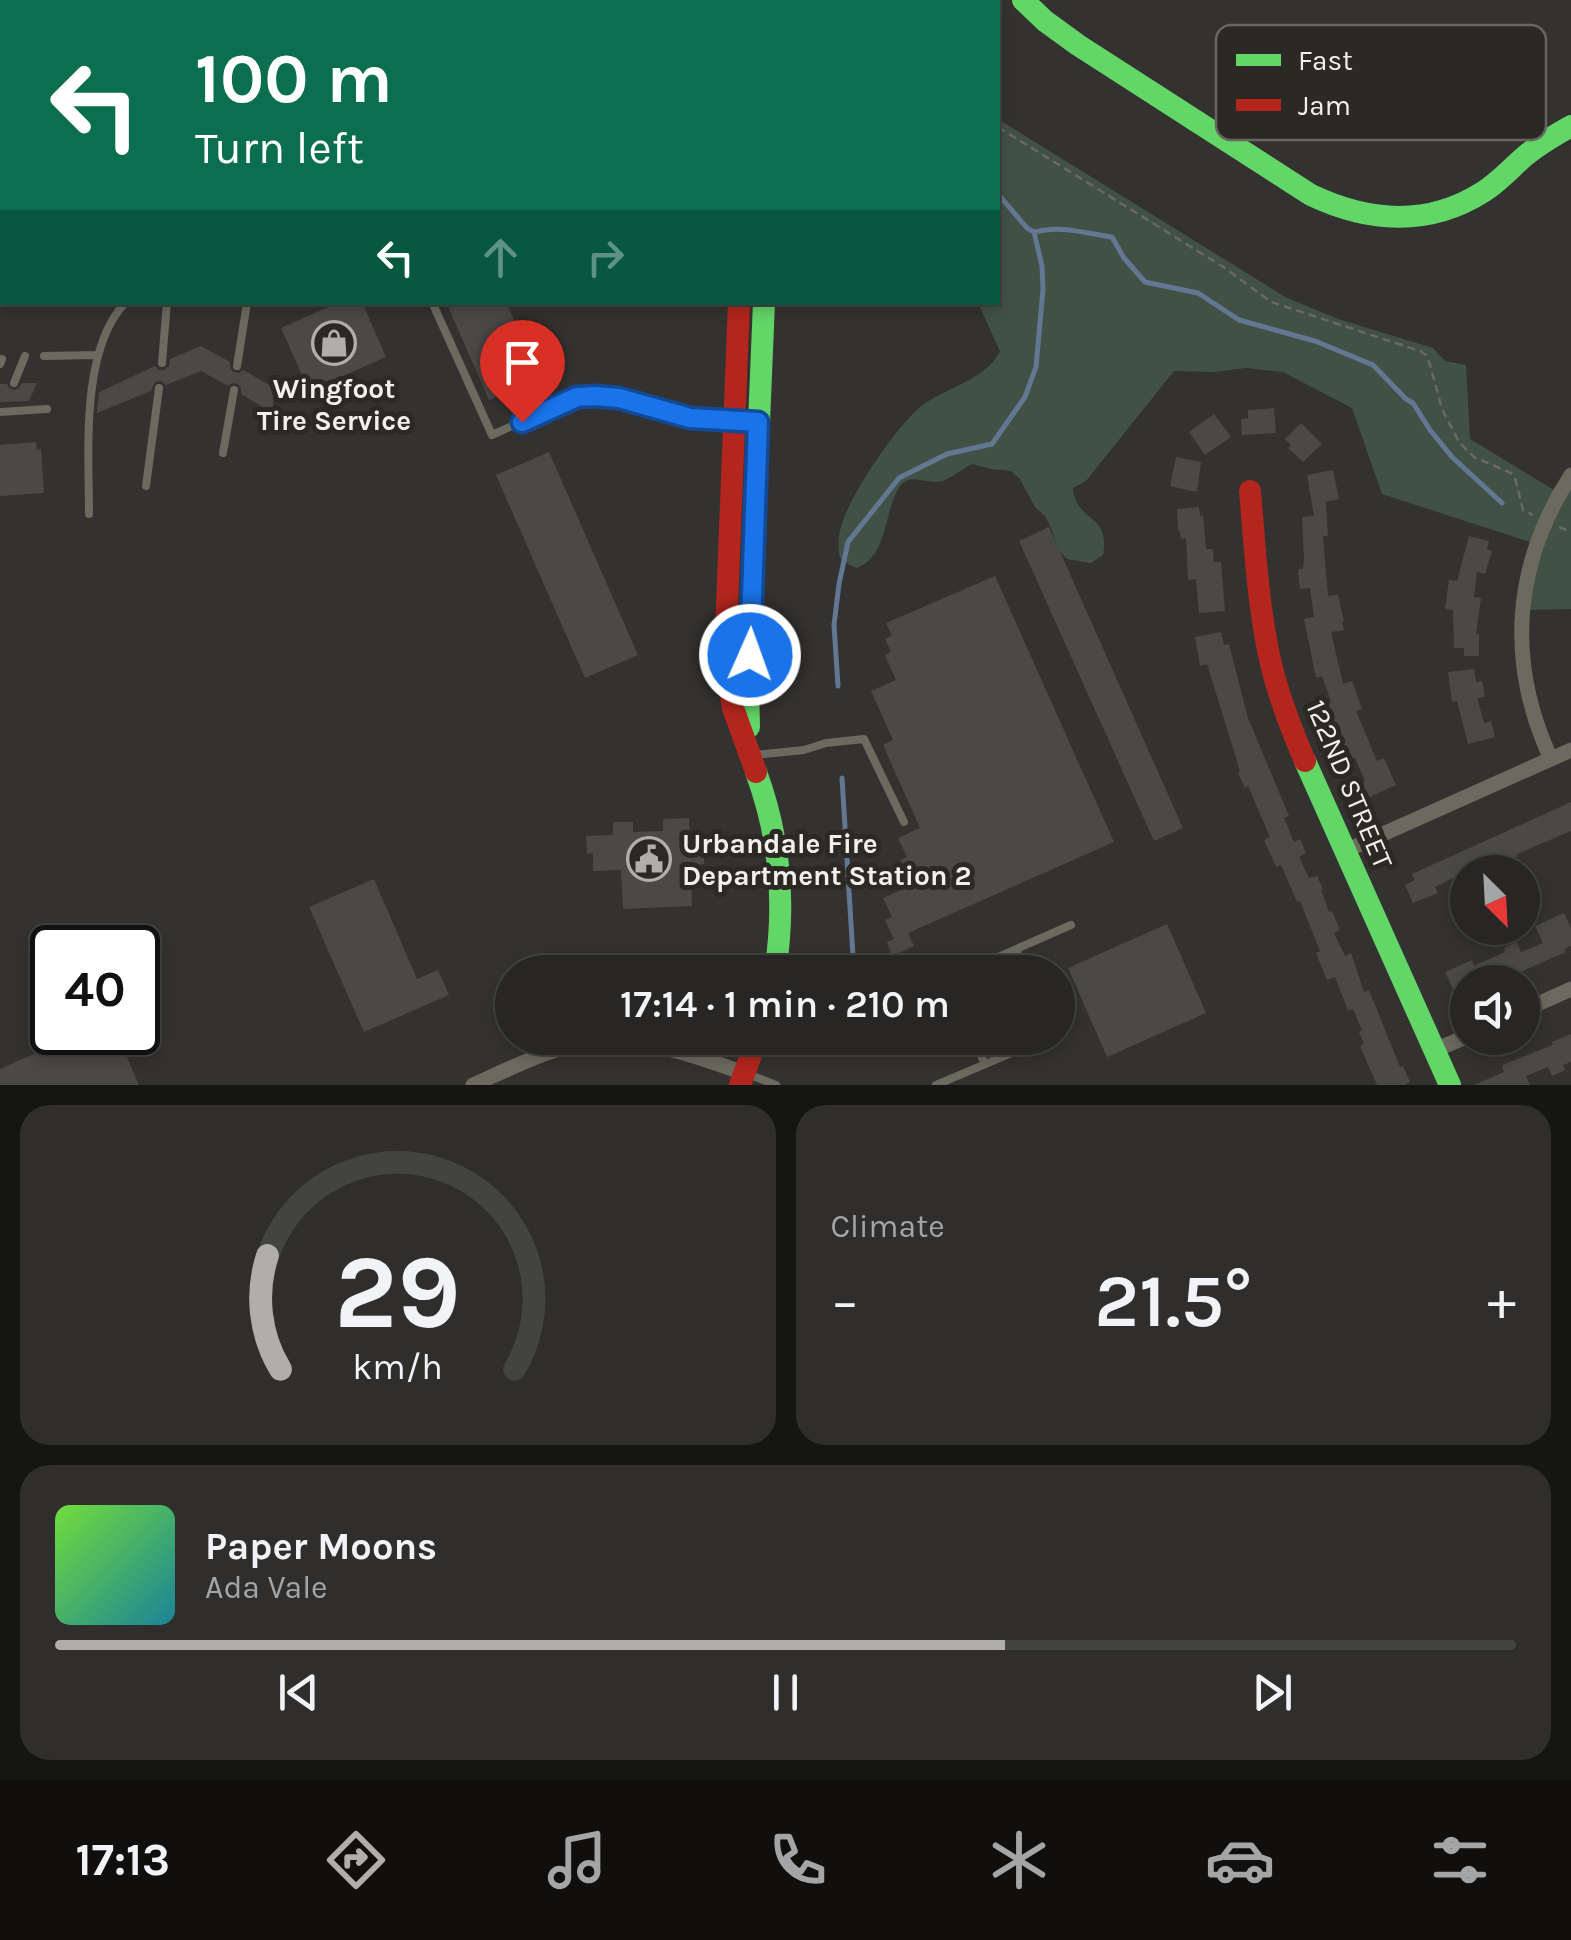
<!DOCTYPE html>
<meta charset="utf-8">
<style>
body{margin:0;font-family:Karla,sans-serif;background:#2f2e2c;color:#f1f3f6;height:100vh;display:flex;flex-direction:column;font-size:38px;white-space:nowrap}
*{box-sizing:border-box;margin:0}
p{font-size:32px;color:#a4a5a6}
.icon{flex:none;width:55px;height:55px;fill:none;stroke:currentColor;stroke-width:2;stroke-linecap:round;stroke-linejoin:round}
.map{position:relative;height:1085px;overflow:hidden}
.drawer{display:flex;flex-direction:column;gap:20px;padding:20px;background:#151514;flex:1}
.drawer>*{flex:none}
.top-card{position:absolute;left:0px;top:0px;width:1000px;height:305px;box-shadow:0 5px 15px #0003,0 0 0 2px #434341;background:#0b6e4f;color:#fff;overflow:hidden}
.needle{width:65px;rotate:156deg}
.fabs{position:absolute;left:1450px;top:855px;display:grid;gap:20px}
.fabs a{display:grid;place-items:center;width:90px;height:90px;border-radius:50%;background:#272624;box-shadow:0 5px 15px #0003,0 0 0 2px #434341;font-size:50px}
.speed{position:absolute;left:30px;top:925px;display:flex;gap:20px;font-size:50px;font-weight:700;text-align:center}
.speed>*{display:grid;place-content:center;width:130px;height:130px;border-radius:50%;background:#272624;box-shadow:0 5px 15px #0003,0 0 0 2px #434341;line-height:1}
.speed .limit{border:5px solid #111;border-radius:15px;background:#fff;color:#111}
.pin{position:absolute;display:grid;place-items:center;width:85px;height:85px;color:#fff;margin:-102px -42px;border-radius:50% 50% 50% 0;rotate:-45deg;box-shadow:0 0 10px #0007}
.pin .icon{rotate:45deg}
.me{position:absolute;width:110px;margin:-55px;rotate:2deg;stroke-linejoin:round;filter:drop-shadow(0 0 8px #0008)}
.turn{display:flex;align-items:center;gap:35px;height:210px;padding:0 30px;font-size:45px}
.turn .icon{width:130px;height:130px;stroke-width:2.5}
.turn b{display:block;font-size:70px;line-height:85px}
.lanes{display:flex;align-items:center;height:95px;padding:0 30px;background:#0003;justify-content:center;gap:50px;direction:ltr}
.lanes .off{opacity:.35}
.big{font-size:75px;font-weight:600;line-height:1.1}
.drawer .card{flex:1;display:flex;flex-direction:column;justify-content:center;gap:15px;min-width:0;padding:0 35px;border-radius:30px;background:#2f2e2c}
.drawer .dial{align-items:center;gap:0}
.dial svg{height:260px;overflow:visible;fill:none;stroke:#434341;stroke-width:7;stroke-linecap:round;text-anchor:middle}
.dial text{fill:#f1f3f6;stroke:none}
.song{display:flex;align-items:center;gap:30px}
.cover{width:120px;height:120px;border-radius:15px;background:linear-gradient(135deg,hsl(100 70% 55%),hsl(190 70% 35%))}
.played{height:10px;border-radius:5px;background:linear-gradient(90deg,#b0aeaa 65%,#434341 65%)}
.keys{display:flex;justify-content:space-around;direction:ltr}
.heat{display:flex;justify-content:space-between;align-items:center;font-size:55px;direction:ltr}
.drawer .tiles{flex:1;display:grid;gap:20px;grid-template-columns:1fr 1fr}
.card:last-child{grid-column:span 2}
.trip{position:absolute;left:495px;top:955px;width:580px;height:100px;border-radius:50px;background:#272624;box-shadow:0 5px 15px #0003,0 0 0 2px #434341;font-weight:600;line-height:100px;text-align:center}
.tab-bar{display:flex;height:160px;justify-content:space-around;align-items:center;background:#100f0e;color:#a4a5a6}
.tab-bar .icon{width:70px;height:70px}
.tab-bar .selected{color:#b0aeaa}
.tab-bar b{font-size:45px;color:#f1f3f6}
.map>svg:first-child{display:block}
</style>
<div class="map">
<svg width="1571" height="1085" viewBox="0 0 1571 1085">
<rect width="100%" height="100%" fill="#343230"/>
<!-- green -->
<path fill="#425145" d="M0 0H479L473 2H2V175L0 176Z
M998 119 1287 298 1338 319 1433 348 1445 361 1466 365 1470 439 1559 493 1571 476V609L1522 610 1536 544 1382 494 1352 408 1283 372 1246 368 1213 372 1174 371 1086 481 1073 488C1075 522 1111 513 1103 555L1091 563 1067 559 1059 551 1051 528 1045 516 1035 507 1020 479 1011 471 991 469 972 464C961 469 949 481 937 482 925 483 910 473 900 486 883 511 889 555 857 568L848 564 840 558C838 548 838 536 841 527 849 496 898 423 924 404 947 388 987 379 1000 351L978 303 998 302Z"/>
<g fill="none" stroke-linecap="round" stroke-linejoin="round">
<!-- stream -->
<path stroke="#627792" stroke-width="5" d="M807 0 809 2
M1034 232C1061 225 1084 233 1112 237L1124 258 1145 282 1198 293 1239 320 1315 341 1373 365 1406 399 1413 403 1430 430 1452 457 1502 503
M838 686 834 625 839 584 848 542 899 478 947 454 992 444 1025 397 1036 367 1043 289 1042 266 1034 232 1027 228 998 194
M842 778 854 972
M849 1050 851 1038"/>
</g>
<!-- building -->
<path fill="#4b4948" d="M340 302H362L386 357 309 391 281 328Z
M446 302H506L540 378 489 400Z
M201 346 230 362V368L233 372 239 373 243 370 273 387V413L241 394V388L238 384 232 383 228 386 201 371 166 385 161 381 155 382 151 391 97 413 99 392 155 366 159 370H164L169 366 170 359Z
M22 383H37L29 401 0 402V384H7L9 388 14 390 19 388Z
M1274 408 1276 433 1242 435 1241 419 1248 418V410Z
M1214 414 1231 437 1205 455 1189 432Z
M1301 423 1322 444 1303 462 1288 448 1291 445 1285 439Z
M36 442 37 450 41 449 44 493 0 496V445Z
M549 452 638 655 585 678 496 475Z
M1176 457 1201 462 1197 492 1170 486Z
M1333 470 1339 499 1326 502 1328 536H1323L1328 596 1338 595 1344 621 1342 622 1344 630 1331 632 1343 684 1352 681 1362 709 1356 711 1377 761 1384 758 1396 785 1365 799 1359 784 1365 781 1355 758 1349 760 1333 724 1326 704 1331 702 1322 676 1316 678 1304 619 1314 617 1310 588 1300 589 1298 573 1299 569H1303L1304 559 1302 517 1314 516 1307 475Z
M1199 507 1200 516 1203 515 1206 549H1213L1214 562H1221L1225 611 1199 613 1196 579 1188 580 1186 538 1181 539 1180 531H1178L1177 509Z
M1049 527 1183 828 1154 841 1019 541Z
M1469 536 1489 541 1487 549 1492 551 1485 574 1477 572 1474 597 1481 598 1476 634H1479V656H1464V648H1454L1453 610 1445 609 1449 580 1457 581Z
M995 576 1114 842 908 933 914 946 892 956 887 942 894 939 885 920 892 917 883 898 905 888 900 875 905 873 900 860 907 857 898 838 920 828 883 745 893 740 871 691 896 680 885 655 891 652 885 639 892 636 886 623Z
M1221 632 1224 645 1229 644 1248 718 1289 816 1284 818 1294 842 1300 839 1306 853 1299 857 1309 878 1317 876 1323 889 1321 890 1329 912 1332 911 1340 930 1334 933 1345 956 1351 953 1364 992 1369 990 1400 1067 1403 1066 1410 1082 1404 1085H1377L1360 1046 1364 1044 1359 1032 1362 1030 1353 1009 1348 1010 1335 977 1327 980 1316 953 1320 951 1300 901 1297 902 1281 865 1276 867 1264 840 1270 837 1248 786 1245 788 1238 773 1240 772 1237 761 1207 664 1200 666 1195 637Z
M1474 669 1476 682 1482 681 1485 697 1477 698 1484 723 1491 721 1495 737 1468 744 1457 701 1452 702 1448 672Z
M1571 802V831L1517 854 1518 856 1491 868 1490 866 1477 872H1468V894L1459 875 1435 887 1438 893 1413 903 1405 885 1415 880 1412 874Z
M689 818 690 847 704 846V864L691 866 692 906 623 909 621 870 593 871V853L587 854 586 836 613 835V822H633V832L663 831V819Z
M374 879 417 979 438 970 449 995 364 1032 309 907Z
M1564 913 1571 928V946L1564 949 1566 952 1497 982H1468V985L1454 991 1445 972 1472 960 1474 966 1505 952 1504 948 1517 942 1521 952 1543 943 1535 926Z
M1167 924 1206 1013 1107 1057 1068 968Z
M83 1032H116L139 1085H0V1069Z
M1571 1034V1062L1563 1065 1565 1070 1552 1076 1548 1067 1526 1076 1530 1085H1474L1504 1072 1502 1065 1553 1045 1552 1042Z"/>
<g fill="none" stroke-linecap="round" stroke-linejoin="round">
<!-- path -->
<path stroke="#6a6862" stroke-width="2.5" stroke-dasharray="8 5" stroke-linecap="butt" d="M872 0 874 2
M998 127 1225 268 1271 302 1420 351 1426 355 1430 365 1442 409 1459 442 1474 457 1511 473 1515 478 1523 510 1533 515
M1559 527 1571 532"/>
<!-- lane -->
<path stroke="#6c695f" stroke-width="8" d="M432 302 492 435 577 397 595 396 619 397 690 418 731 420
M44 356 98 355
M162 363 167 302
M0 364 2 359
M237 366 247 303
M14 383 25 356
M0 412 47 409
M223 453 234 390
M146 486 159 388
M89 514C89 453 80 349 126 302
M754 755 804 750 826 743 864 739 904 822
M1016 950 1027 972
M964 972 1071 925
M973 1038 985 1064
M748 1074 776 1085
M936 1085 1047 1038"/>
<!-- street -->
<path stroke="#6c695f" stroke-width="15" d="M1551 759C1506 662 1513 565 1571 475
M1345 851 1571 750
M1522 1011 1571 989
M1435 1050 1468 1036
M473 1085C500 1073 526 1060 553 1051 623 1029 679 1050 744 1073"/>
<!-- fast -->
<path stroke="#63d668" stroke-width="22" d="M663 0 664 2
M1023 0 1045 21 1078 45 1311 195C1368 222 1428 227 1483 192 1499 182 1511 168 1525 156 1539 144 1555 135 1571 126
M549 2 554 0
M632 2 638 0
M0 237 2 236
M0 268 2 267
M749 727 748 687 764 302
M1305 761 1450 1085
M756 772C780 837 786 903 775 972"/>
<!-- jam -->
<path stroke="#b3261e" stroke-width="22" d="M739 302 725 656 733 708 756 772
M1250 491C1255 549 1258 607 1271 664 1279 697 1291 729 1305 761
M740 1085 757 1038"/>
</g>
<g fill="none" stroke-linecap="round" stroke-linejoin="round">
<!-- route casing -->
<g stroke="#114b97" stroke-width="25">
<path id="route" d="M522 422 577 397 595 396 619 398 690 418 758 422 750 655"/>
</g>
<!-- route -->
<use href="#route" stroke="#1a73e8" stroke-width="18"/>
</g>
<!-- icons -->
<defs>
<g id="shop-ring" transform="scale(2.25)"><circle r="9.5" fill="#2c2924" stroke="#b0aeaa" stroke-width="1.5"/><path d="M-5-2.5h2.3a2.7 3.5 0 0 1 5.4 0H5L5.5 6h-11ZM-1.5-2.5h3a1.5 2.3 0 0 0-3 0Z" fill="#b0aeaa"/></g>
<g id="civic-ring" transform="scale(2.25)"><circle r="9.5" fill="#2c2924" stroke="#b0aeaa" stroke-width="1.5"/><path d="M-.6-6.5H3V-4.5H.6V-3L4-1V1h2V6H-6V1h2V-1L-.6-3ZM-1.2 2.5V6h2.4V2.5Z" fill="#b0aeaa"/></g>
</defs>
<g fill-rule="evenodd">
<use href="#shop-ring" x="334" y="343"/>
<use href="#civic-ring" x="649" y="859"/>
</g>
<g text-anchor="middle" stroke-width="10" stroke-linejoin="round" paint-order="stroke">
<!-- poi labels -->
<g font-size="28" font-weight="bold" fill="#f2f0ec" stroke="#2c2924">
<text x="334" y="398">Wingfoot<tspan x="334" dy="32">Tire Service</tspan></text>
<text x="682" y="853" text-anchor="start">Urbandale Fire<tspan x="682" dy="32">Department Station 2</tspan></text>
</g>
<!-- street labels -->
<g font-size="28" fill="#f2f0ec" stroke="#2c2924">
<text transform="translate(1350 784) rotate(67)" y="10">122ND STREET</text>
</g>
</g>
<!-- legend -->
<rect x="1216" y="25" width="330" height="115" rx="15" fill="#2c2924" stroke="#676560" stroke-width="2.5"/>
<rect x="1236" y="54" width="45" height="12" fill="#63d668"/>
<rect x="1236" y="99" width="45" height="12" fill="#b3261e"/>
<g font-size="28" fill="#f2f0ec">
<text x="1298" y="70">Fast</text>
<text x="1298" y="115">Jam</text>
</g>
</svg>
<div class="fabs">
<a><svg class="needle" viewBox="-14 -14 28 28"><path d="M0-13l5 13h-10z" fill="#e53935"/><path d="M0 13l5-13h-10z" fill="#a4a5a6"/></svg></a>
<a><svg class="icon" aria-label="sound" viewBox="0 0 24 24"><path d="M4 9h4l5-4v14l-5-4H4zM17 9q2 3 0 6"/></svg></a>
</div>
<div class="speed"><div class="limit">40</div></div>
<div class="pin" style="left:522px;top:422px;background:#d93025"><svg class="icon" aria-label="arrive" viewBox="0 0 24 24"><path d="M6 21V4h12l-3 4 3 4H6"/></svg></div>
<svg class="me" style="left:750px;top:655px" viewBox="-20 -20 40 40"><circle r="17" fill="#1a73e8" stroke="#fff" stroke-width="3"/><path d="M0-11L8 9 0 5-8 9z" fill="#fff"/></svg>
<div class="trip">17:14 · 1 min · 210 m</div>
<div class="top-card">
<div class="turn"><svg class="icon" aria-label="left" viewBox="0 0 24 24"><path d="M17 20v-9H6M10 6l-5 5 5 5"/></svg><div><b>100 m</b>Turn left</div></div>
<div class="lanes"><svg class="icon" aria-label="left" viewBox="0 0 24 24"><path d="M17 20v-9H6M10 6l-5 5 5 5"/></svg><svg class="icon off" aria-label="ahead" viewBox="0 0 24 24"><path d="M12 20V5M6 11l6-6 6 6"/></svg><svg class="icon off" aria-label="right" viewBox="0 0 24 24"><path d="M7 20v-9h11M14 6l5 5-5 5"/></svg></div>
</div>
</div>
<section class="drawer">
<div class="tiles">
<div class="card dial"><svg viewBox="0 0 100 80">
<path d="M14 69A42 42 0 1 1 86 69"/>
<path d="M14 69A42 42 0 0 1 10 34" stroke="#b0aeaa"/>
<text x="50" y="56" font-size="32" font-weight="700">29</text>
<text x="50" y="72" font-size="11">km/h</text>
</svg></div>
<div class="card"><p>Climate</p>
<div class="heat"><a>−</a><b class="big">21.5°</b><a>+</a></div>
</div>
<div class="card">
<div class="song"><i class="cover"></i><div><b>Paper Moons</b><p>Ada Vale</p></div></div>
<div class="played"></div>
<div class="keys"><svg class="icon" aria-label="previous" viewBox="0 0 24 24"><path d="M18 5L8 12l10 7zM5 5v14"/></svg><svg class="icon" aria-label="pause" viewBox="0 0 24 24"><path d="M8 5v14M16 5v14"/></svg><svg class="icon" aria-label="next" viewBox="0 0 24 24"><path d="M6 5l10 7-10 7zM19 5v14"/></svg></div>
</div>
</div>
</section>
<nav class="tab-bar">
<b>17:13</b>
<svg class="icon selected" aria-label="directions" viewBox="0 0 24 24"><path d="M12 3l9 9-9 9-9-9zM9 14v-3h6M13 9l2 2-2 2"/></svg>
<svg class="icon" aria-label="music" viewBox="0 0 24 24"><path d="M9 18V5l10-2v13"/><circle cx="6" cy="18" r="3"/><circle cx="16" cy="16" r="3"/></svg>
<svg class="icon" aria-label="phone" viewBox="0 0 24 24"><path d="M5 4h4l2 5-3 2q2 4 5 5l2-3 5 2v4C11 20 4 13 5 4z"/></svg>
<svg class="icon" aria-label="climate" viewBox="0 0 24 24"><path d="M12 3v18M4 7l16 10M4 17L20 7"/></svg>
<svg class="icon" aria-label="car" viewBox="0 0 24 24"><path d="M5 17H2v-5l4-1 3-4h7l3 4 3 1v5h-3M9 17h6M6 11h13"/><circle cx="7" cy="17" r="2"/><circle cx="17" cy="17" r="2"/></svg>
<svg class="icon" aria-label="filters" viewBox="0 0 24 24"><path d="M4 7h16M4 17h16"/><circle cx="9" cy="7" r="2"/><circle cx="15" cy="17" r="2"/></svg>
</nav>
